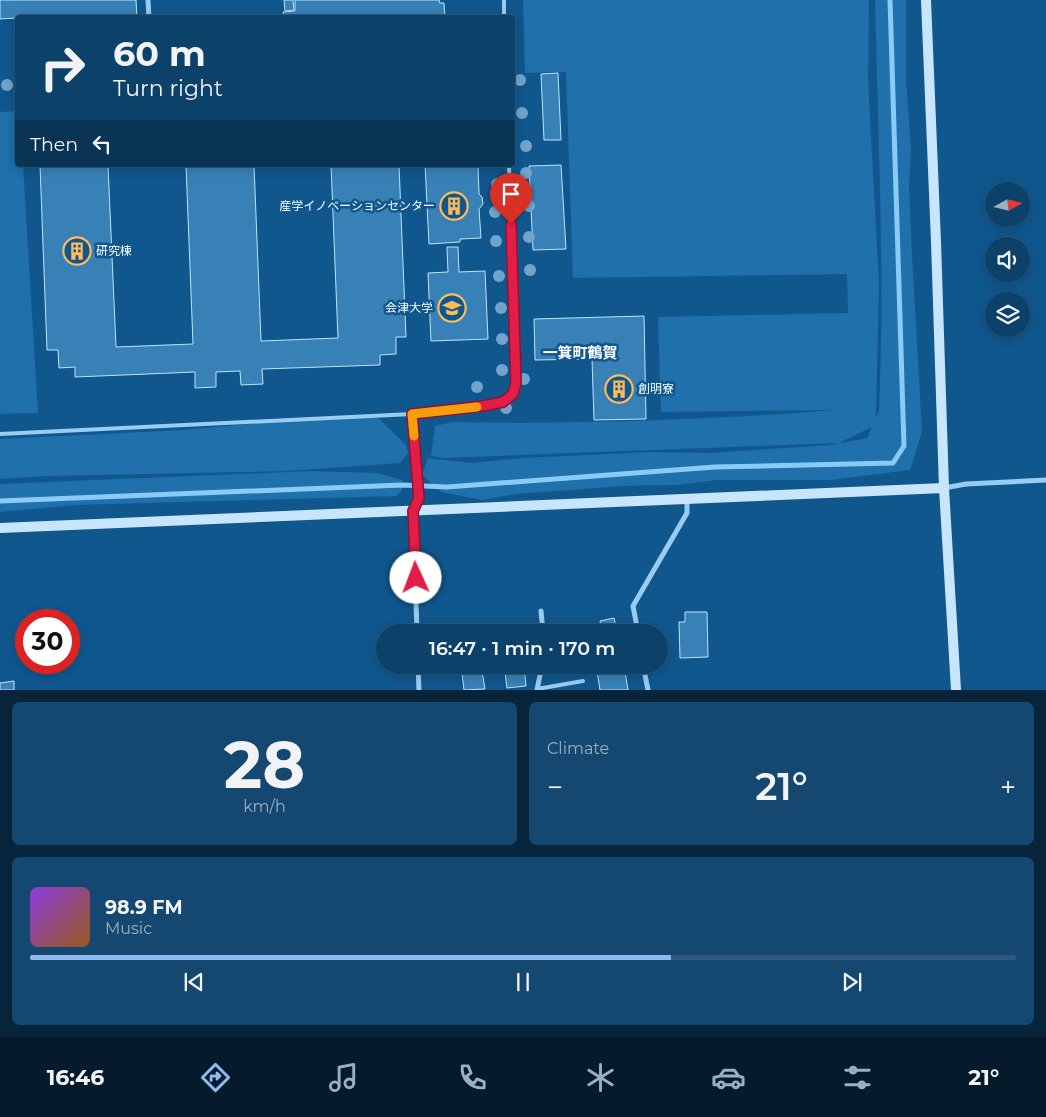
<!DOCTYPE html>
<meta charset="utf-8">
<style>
body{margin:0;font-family:Montserrat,"Noto Sans JP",sans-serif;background:#154870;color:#f1f3f6;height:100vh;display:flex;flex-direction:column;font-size:19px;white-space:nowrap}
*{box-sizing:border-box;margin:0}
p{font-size:16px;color:#9aafc1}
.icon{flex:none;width:28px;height:28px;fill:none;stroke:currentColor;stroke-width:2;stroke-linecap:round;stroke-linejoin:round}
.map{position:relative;height:690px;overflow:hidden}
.drawer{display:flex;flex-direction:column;gap:12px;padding:12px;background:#07243a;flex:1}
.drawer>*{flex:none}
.guide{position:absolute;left:15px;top:15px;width:500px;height:152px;border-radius:5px;box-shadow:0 2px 12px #0003,0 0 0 1px #2c5a7e;background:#0c416a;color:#f1f3f6;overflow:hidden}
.needle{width:32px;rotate:82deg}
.buttons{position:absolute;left:985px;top:182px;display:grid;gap:10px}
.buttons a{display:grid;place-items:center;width:45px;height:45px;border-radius:50%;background:#0c416a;box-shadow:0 2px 12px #0003,0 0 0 1px #2c5a7e;font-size:25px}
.speed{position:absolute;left:15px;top:609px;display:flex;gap:10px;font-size:25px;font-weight:700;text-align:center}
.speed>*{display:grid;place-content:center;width:65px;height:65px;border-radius:50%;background:#0c416a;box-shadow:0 2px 12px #0003,0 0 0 1px #2c5a7e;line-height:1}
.speed .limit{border:8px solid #d22;background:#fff;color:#111}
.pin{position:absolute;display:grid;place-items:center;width:42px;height:42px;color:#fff;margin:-51px -21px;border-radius:50% 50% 50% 0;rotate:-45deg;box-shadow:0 0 5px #0007}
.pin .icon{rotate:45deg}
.me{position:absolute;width:55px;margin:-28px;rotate:358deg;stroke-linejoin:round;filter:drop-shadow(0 0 4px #0008)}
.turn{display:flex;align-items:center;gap:18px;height:105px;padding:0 15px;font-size:22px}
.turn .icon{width:65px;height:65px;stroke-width:2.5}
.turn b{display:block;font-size:35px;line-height:42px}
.then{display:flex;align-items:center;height:48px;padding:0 15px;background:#0003;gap:10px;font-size:19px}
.big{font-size:38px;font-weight:600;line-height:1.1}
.drawer .widget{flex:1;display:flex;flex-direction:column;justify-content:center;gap:8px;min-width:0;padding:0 18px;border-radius:8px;background:#154870}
.drawer .dial{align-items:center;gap:0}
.dial b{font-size:65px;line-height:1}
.song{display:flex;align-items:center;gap:15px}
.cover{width:60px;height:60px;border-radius:8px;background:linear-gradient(135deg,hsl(270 70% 55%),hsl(30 70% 35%))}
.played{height:5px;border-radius:2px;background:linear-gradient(90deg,#90b9f0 65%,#2c5a7e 65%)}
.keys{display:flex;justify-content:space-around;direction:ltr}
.heat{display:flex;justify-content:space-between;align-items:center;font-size:28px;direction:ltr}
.drawer .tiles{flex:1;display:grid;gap:12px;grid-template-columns:1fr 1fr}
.widget:last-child{grid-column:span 2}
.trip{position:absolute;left:376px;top:624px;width:292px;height:50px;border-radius:25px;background:#0c416a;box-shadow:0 2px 12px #0003,0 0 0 1px #2c5a7e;font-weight:600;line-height:50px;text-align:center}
.dock{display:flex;height:80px;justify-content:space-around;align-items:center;background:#051a2a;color:#9aafc1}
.dock .icon{width:35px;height:35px}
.dock .selected{color:#90b9f0}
.dock b{font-size:22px;color:#f1f3f6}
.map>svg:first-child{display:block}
</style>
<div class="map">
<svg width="1046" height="690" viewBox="0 0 1046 690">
<rect width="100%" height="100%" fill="#10578e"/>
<!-- green -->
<path fill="#1f70ab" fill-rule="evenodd" d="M523 0H869L868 80 879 284 876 417 879 411C885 274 878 137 875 0H906V78L911 150 909 185 912 256 922 432 910 470 831 480H717L677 485 623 486 516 494 482 500 441 492 422 475 428 458 471 463 523 458 650 452 709 453 829 445 840 443 443 458 431 456 435 426 452 422 520 423 637 421 750 416 836 410 661 412 658 317 848 313 847 274 573 278 566 72 525 73ZM872 427 867 438 841 443V442Z
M17 111 18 165H23L38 413 0 414V112Z
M375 415 406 445 408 453 400 463 288 471 49 476 0 479V439L184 430 310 418Z
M311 471 377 473 402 480V490L397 496 75 505 0 512V484Z"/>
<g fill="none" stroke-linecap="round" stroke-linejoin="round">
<!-- stream -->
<path stroke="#8acaf6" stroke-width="5" d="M0 501 402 485 447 487 715 467 893 463 904 446 890 0"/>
</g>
<!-- building -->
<path fill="#3881b7" stroke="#c0e3fd" d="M0 0H136L137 18 32 17 0 19Z
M284 0H293L294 10 285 11Z
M295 0H439L440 3H444L445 18H284L283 12 295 11Z
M558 73 561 140H544L541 74Z
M40 165H108L116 347 193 344 186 165H254L261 341 338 338 331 165H399L406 337H396V354L380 355V365L262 369 263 384 241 385 240 371 216 372V387L195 388V372L75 377V367L59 368 58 350H47Z
M425 165H478L479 194 482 197 483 204 479 209 481 238 460 239V242L429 244Z
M561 165 566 249 533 250 529 166Z
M447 247H458L459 272 485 271 488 339 431 341 428 273 448 272Z
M644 316 646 419 594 420 592 359 535 360 534 319Z
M685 612H707L708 657 680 658 679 622H685Z
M614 618 617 632H602L600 621Z
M461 665H481L485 689 464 690Z
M504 665H524L526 686 507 688Z
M596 665H624L628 690H600Z
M14 681V690H0V683Z"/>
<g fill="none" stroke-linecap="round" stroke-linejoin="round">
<!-- lane -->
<path stroke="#98ccf2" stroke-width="4" d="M504 0V18
M412 414 419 498 413 510
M0 434 412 414 483 406 503 402 513 394 516 383 509 165
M537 689 583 681"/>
<!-- street -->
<path stroke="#98ccf2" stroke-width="5" d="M148 0 149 18
M944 488 966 484 1046 480
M413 511 417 632
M541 611 543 632
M638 632 633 606 687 513V499
M418 665 419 690
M643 665 648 690
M537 690 542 665"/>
<!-- secondary -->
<path stroke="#c7e5fc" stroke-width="10" d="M926 0 936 242 944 488 956 690
M0 528 944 488"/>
</g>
<!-- trees -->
<g fill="#71a4cb">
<circle cx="520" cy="80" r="6"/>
<circle cx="7" cy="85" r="6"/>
<circle cx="522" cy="113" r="6"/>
<circle cx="526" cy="146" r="6"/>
<circle cx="526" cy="173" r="6"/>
<circle cx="497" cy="184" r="6"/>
<circle cx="529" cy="206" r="6"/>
<circle cx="495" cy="212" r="6"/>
<circle cx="529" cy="237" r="6"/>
<circle cx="496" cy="241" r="6"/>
<circle cx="530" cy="270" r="6"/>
<circle cx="499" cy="276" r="6"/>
<circle cx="501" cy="308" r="6"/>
<circle cx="502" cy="339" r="6"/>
<circle cx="502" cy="370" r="6"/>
<circle cx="524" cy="379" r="6"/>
<circle cx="477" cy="387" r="6"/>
<circle cx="506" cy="408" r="6"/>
</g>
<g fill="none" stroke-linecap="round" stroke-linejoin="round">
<!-- route casing -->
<g stroke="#92132f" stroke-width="12">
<path id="route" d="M416 578 413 511 419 498 412 414 483 406 503 402 513 394 516 383 511 224"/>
</g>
<!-- route -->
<use href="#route" stroke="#e11d48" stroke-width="9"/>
<!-- slow -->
<path stroke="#f59e0b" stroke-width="9" d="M414 436 412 414 477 407"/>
</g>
<!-- icons -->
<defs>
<g id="building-ring" transform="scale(1.4375)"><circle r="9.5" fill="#10578e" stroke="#ffbb5a" stroke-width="1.5"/><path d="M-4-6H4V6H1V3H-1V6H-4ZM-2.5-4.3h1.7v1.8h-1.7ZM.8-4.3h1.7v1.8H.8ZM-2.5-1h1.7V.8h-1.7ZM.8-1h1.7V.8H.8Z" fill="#ffbb5a"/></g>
<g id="university-ring" transform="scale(1.4375)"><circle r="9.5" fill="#10578e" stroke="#ffbb5a" stroke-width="1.5"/><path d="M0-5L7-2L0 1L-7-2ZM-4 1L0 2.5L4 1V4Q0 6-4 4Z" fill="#ffbb5a"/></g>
</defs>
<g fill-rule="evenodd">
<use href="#building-ring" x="454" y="206"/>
<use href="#building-ring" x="77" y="251"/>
<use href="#university-ring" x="452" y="308"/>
<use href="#building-ring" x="619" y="389"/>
</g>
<g text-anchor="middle" stroke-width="5" stroke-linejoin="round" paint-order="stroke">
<!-- poi labels -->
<g font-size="12" fill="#fff" stroke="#10578e" text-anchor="end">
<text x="435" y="210">産学イノベーションセンター</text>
<text x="96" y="255" text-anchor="start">研究棟</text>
<text x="433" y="312">会津大学</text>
<text x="638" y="393" text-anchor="start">創明寮</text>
</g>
<!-- quarter labels -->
<g font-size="15" font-weight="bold" fill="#fff" stroke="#10578e">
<text x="580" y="358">一箕町鶴賀</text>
</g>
</g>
</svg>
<div class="buttons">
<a><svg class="needle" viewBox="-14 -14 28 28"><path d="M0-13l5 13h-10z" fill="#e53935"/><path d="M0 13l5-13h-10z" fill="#9aafc1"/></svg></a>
<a><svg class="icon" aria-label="sound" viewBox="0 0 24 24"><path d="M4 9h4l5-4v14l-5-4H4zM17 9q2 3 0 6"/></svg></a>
<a><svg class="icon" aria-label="layers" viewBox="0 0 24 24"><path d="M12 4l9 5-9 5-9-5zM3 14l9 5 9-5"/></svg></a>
</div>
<div class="speed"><div class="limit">30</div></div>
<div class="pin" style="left:511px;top:224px;background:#d93025"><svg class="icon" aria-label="arrive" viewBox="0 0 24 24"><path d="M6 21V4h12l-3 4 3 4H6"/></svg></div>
<svg class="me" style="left:416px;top:578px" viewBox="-20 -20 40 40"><circle r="19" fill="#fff"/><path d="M0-13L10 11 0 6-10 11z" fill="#e11d48"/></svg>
<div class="trip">16:47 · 1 min · 170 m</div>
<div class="guide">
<div class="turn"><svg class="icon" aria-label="right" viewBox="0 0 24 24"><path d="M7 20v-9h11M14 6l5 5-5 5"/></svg><div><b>60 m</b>Turn right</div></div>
<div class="then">Then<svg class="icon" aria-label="left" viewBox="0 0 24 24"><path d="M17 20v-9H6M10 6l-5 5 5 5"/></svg></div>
</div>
</div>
<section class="drawer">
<div class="tiles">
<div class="widget dial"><b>28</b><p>km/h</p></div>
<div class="widget"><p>Climate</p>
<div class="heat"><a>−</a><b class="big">21°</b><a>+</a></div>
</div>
<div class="widget">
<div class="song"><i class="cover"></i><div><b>98.9 FM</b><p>Music</p></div></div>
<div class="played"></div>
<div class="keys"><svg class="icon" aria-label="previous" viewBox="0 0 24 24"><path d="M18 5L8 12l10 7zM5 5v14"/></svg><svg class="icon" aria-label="pause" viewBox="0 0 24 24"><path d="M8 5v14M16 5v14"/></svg><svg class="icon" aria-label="next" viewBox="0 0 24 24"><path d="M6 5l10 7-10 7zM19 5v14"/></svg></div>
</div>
</div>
</section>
<nav class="dock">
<b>16:46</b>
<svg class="icon selected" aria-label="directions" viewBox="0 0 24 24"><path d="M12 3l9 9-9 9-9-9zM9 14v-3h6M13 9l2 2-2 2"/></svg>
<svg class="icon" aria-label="music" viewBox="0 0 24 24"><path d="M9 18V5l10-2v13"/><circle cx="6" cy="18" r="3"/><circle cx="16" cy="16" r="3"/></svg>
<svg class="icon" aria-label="phone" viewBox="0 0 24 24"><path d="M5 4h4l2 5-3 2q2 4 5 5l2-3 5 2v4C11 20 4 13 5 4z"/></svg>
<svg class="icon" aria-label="climate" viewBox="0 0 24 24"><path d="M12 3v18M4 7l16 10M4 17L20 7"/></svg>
<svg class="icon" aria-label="car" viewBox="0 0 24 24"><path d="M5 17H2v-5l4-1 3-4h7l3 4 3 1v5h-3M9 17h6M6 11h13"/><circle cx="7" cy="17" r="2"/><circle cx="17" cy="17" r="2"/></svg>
<svg class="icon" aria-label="filters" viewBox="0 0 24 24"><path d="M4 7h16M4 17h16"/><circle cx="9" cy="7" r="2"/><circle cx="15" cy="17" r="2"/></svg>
<b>21°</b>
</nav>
